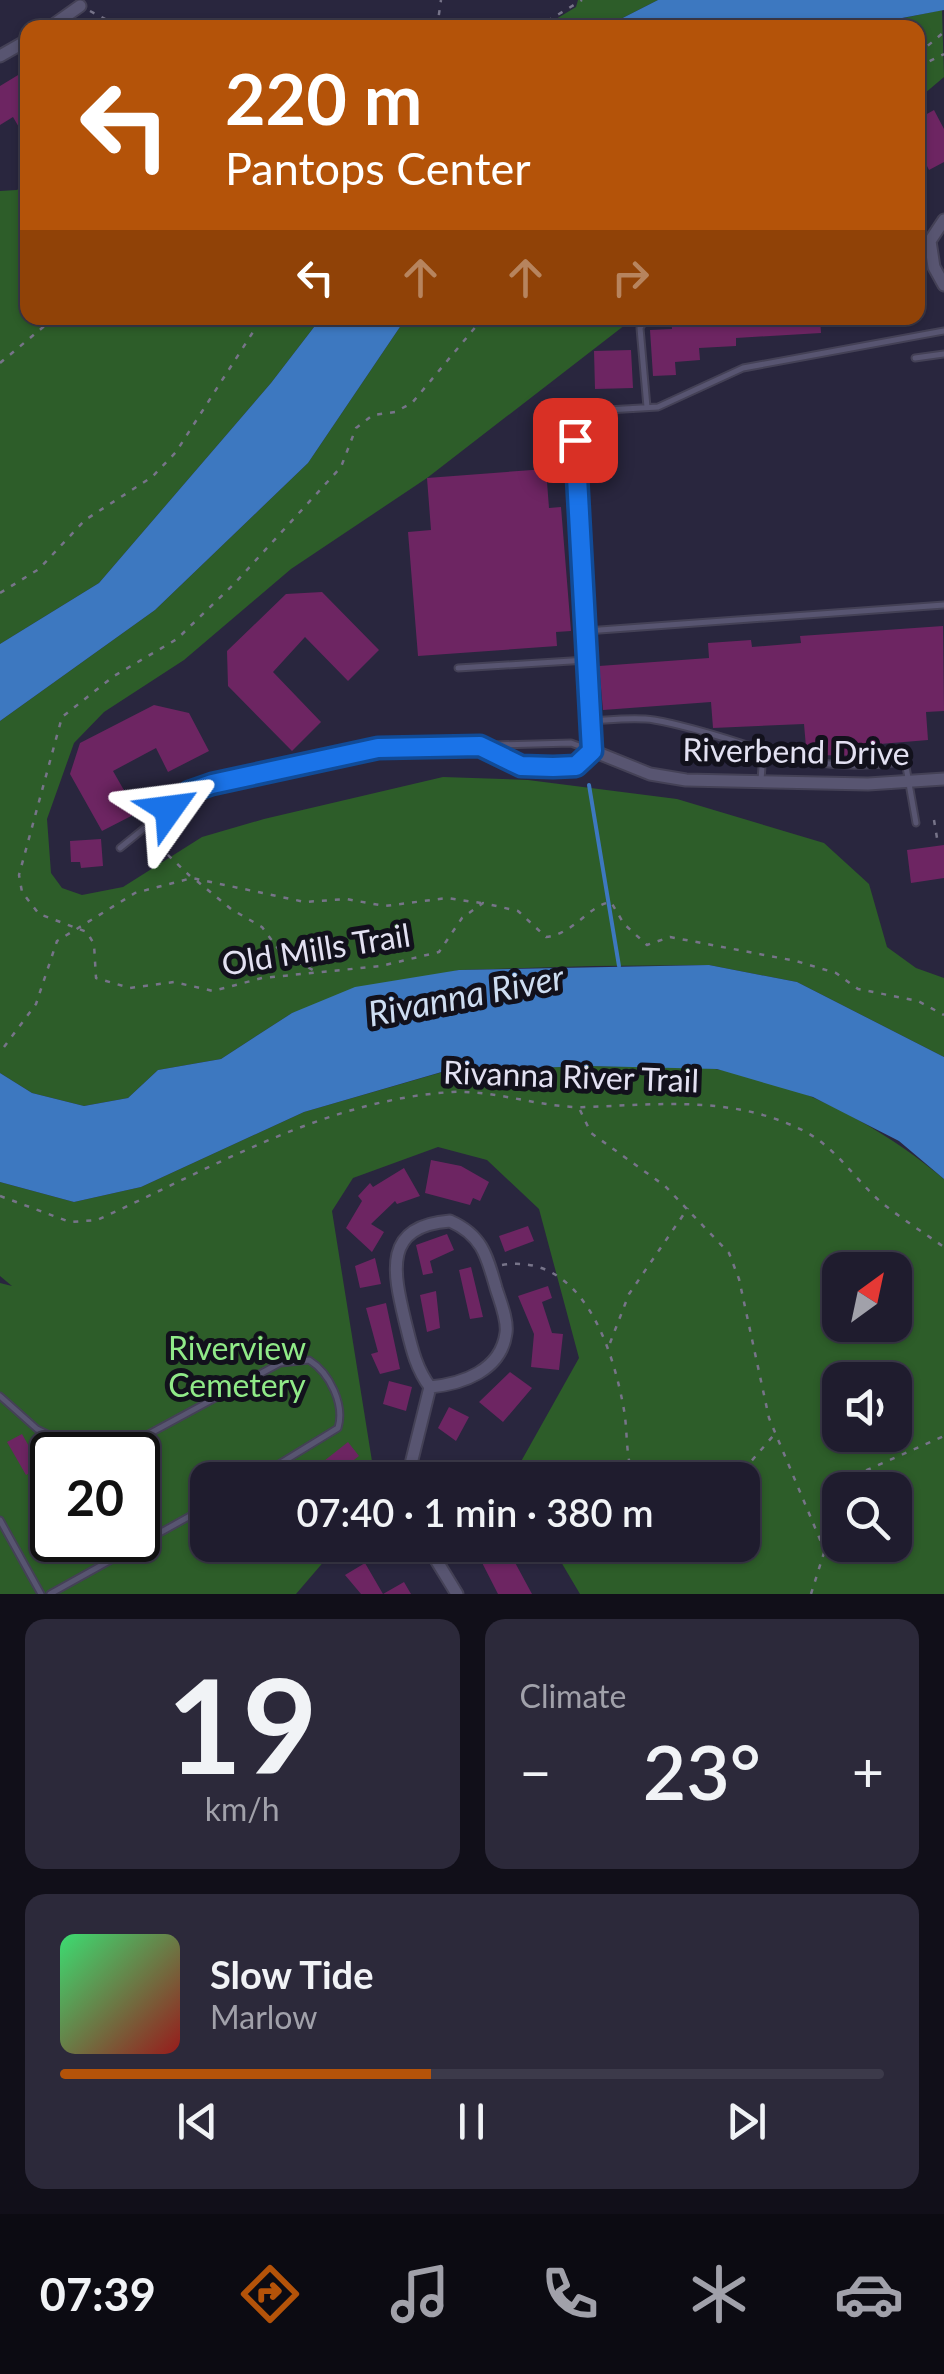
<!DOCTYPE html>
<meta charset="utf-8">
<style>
body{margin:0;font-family:Lato,sans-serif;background:#2c293a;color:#f1f3f6;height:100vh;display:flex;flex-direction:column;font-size:38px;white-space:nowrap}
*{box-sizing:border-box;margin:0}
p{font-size:32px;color:#a1a1aa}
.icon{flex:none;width:55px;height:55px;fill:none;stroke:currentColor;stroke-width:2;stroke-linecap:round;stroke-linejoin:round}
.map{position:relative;height:1594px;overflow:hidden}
.details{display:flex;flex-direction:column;gap:25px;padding:25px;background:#110f19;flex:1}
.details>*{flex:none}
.hud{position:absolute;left:20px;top:20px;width:905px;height:305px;border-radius:20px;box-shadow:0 2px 8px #0004,0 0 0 2px #3c3a4a;background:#b45309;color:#fff;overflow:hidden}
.needle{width:65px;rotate:33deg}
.fabs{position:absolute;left:822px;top:1252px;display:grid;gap:20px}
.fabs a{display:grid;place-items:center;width:90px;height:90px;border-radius:20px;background:#1f1c2e;box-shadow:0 2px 8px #0004,0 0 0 2px #3c3a4a;font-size:50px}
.speed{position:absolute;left:30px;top:1432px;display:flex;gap:20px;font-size:50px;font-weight:700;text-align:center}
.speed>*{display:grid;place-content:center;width:130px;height:130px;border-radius:50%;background:#1f1c2e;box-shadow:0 2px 8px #0004,0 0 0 2px #3c3a4a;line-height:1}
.speed .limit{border:5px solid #111;border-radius:15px;background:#fff;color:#111}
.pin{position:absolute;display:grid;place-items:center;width:85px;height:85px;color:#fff;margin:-42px;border-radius:20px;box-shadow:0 5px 15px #0006}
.me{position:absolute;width:110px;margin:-55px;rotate:59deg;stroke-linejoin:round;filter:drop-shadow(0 0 8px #0008)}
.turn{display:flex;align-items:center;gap:35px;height:210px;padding:0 40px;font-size:45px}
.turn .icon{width:130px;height:130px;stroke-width:2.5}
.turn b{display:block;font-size:70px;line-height:85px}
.lanes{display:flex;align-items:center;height:95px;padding:0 40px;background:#0003;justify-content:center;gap:50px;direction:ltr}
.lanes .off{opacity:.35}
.big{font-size:75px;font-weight:600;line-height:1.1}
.details .widget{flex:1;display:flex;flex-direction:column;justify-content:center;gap:15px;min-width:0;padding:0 35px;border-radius:20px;background:#2c293a}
.details .dial{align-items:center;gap:0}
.dial b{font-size:130px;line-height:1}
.song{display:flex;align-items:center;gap:30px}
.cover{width:120px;height:120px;border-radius:15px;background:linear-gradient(135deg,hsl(140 70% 55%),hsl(0 70% 35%))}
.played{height:10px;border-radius:5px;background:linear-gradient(90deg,#b45309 45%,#3c3a4a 45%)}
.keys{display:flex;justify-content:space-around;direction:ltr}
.heat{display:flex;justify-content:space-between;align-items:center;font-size:55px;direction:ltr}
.details .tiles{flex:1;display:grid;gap:25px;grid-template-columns:1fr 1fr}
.widget:last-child{grid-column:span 2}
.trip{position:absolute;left:190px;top:1462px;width:570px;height:100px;border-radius:20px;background:#1f1c2e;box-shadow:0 2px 8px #0004,0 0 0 2px #3c3a4a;font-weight:600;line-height:100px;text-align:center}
.tabs{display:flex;height:160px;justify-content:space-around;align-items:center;background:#0c0b12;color:#a1a1aa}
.tabs .icon{width:70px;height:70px}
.tabs .active{color:#b45309}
.tabs b{font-size:45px;color:#f1f3f6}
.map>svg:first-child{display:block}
</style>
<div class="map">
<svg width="944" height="1594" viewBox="0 0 944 1594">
<rect width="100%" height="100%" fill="#29263e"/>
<!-- green -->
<path fill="#2d5d29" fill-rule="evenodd" d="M578 0H658L605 27 541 28 576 7Z
M942 10 944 77 918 99V28H855Z
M27 181 28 318H321L271 383 99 583 0 644V191L17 190Z
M406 318H634L427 478 291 569 184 660 104 712 74 743 47 819 51 873 62 888 82 895 123 887 202 837 264 819 443 777 528 780 677 799 824 843 869 884 887 947 916 968 944 978V1057L797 982 709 965 594 966 459 970 292 1013 221 1059 158 1070 128 1098 84 1106 32 1093 0 1073V721L155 610 308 463Z
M590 1066C631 1067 675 1064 715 1069 797 1080 882 1127 944 1179V1594H580L551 1545H742V1480H517L514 1474 579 1358 539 1209 487 1160 438 1147 353 1178 332 1211 375 1480H208V1545H338L296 1594H0V1283L12 1286 0 1276V1182L74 1202 141 1187 304 1112 446 1071ZM840 1270H895V1325H840ZM840 1380H895V1435H840ZM52 1455H138V1540H52ZM840 1490H895V1545H840Z"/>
<!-- water -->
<path fill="#3d78c0" d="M658 0H944V10L855 27H605Z
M321 318H406L308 463 155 610 0 721V644L99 583 271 383Z
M709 965 797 982 944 1057V1179L899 1141 813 1097 717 1069 590 1066 445 1071 304 1112 141 1187 74 1202 0 1182V1073L32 1093 84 1106 128 1098 158 1070 221 1059 292 1013 355 987 459 970Z"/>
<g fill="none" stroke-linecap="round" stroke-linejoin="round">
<!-- stream -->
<path stroke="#3d78c0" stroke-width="4" d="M589 785 619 966"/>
</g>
<!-- building -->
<path fill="#6d2562" d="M28 69V88L19 93 28 107V125L20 129 13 117 0 125V86Z
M934 110 944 129V162L929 170 918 148V119Z
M671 318H820L821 333 736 338V346L699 348 700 360 675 362 676 375 653 376 650 330 672 329Z
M631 350 633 388 595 389 594 351Z
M546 469 549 508 561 507 571 631 556 632 557 646 418 656 408 532 431 530 427 478Z
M322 592 379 650 348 681 305 637 273 672 321 722 292 751 228 686 227 651 286 594Z
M943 626 944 711 926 712 928 740 868 745 869 756 813 755 812 747H806L804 724 713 728 711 702 603 710 599 666 709 658 708 643 751 640 752 647 801 643 800 636Z
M154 705 189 713 209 751 168 772 156 748 113 771 137 813 102 831 70 774 80 743Z
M101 839 103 866 81 868 80 862H71L70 841Z
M944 845V878L911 883 907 850Z
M431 1160 461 1166 489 1182 480 1201 473 1198 470 1205 425 1193Z
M404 1168 420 1196 397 1204 395 1201 371 1224 384 1232 372 1252 346 1228 362 1201 358 1196 370 1183 373 1187Z
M528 1226 534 1241 505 1252 499 1236Z
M447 1234 454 1250 430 1261 433 1273 423 1275 416 1245Z
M375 1258 381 1284 360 1288 355 1266Z
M471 1267 483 1317 470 1319 459 1270Z
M548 1286 552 1298 542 1302 552 1333 563 1334 559 1370 531 1367 534 1334 518 1296Z
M436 1291 440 1328 427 1332 420 1295Z
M386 1303 400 1369 380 1374 371 1354 378 1352 366 1308Z
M510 1372 532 1388 503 1422 479 1402Z
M389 1381 412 1387 406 1411 383 1404Z
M449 1407 469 1417 456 1441 438 1428Z
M22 1434 40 1466 26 1475 7 1442Z
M348 1442 359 1456 335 1475 324 1461Z
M473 1545H497L506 1560 512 1557 532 1594H498Z
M365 1563 383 1594 404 1582 411 1594H361L345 1575Z"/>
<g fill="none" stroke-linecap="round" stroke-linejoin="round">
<!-- service casing -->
<g stroke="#444156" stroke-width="9">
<path id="service" d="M646 318 640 328 647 407
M915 358 944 354
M586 631 944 605
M458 668 587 660
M591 721C611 720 634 717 654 720 750 737 798 779 905 761L916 823
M483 748C519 765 560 780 593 751
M593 751 574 412 658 407 743 368 944 331
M761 780 763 753
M120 848 189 792 259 771 378 748 571 743 590 750
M0 1396 37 1429 91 1455
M110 1455 280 1363 309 1360C330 1373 345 1405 338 1428L253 1480
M0 1520 41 1594
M50 1594 208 1506"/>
</g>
<!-- minor casing -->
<g stroke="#444156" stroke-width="15">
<path id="minor" d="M49 28 80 6
M0 56 28 40
M944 220 930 241 934 267 944 285
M593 751 650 774 686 780 868 784 944 779
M450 1221C482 1235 487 1256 496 1288 500 1301 508 1320 506 1333 501 1371 462 1384 430 1387 415 1367 411 1345 405 1321 393 1271 383 1226 450 1221Z
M407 1480 430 1387
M427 1545 457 1594"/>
</g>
<!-- path -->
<path stroke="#777489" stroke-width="2.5" stroke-dasharray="5 8" stroke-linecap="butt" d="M90 11 122 28
M437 28 441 0
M536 28 582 0
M918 54 944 32
M918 67 944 54
M483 318 412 403 395 412 373 415 356 428 341 467 235 583 177 639 114 676 62 717 19 875 22 892 39 914 87 932 94 944 96 978 130 988 174 982 213 991 262 978 381 966 439 952 462 918 483 903 518 911 546 937C574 934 589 905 611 902L624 924 647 945 670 937 796 961 836 973 858 989 918 1001 944 1015
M0 363 54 318
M0 593 39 569 85 520 152 477 176 452 262 318
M934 820 938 844
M149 837 190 876
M197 881 231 909 262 927 282 954 315 971
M4 1047 36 1004 57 941 135 893 192 878 305 902 346 899 385 906 447 898 481 903
M580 1110 591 1133 665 1186 729 1253 739 1279 769 1418 824 1549
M0 1196 70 1222 97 1220C211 1169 324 1100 452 1092 499 1090 543 1109 588 1107 663 1104 735 1096 804 1131 837 1148 855 1180 882 1203 902 1219 924 1233 944 1247
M502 1265C582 1252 613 1348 624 1410 628 1433 625 1459 635 1480
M610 1343 629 1294 688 1208
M735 1480 773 1436
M849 1490 867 1470 944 1436
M811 1594 840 1502"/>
<!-- service -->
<use href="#service" stroke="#585571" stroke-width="5"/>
<!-- minor -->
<use href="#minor" stroke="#585571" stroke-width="11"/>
</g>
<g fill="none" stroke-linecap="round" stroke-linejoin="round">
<!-- route casing -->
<g stroke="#114b97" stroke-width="25">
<path id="route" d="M169 809 189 792 212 784 378 748 480 746 521 766 553 767 576 766 592 751 575 440"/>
</g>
<!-- route -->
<use href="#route" stroke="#1a73e8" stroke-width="18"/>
</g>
<g text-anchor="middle" stroke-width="10" stroke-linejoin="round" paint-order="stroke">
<!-- street labels -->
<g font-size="32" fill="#e3e1f2" stroke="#12111c">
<text transform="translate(796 752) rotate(1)" y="11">Riverbend Drive</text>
<text transform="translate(316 950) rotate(-9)" y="11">Old Mills Trail</text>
<text transform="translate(571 1077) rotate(2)" y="11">Rivanna River Trail</text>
</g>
<!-- park labels -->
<g font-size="32" fill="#90ea88" stroke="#12111c">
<text x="237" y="1360">Riverview<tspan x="237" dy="37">Cemetery</tspan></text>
</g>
<!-- water labels -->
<g font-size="35" font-style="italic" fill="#ceddf1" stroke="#12111c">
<text transform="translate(466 996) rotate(-11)" y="12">Rivanna River</text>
</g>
</g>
</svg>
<div class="fabs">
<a><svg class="needle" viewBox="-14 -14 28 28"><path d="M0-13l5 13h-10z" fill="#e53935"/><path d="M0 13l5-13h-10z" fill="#a1a1aa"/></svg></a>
<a><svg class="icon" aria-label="sound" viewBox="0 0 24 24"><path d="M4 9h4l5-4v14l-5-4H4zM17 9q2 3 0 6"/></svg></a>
<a><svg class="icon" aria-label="search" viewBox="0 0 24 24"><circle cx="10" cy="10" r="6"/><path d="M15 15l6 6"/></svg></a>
</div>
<div class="speed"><div class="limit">20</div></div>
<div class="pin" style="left:575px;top:440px;background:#d93025"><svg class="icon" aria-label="arrive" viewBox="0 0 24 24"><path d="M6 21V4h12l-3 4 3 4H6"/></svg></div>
<svg class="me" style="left:169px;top:809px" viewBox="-20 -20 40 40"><path d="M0-17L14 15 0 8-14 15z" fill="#1a73e8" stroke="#fff" stroke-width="4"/></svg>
<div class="trip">07:40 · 1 min · 380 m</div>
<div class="hud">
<div class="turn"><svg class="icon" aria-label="left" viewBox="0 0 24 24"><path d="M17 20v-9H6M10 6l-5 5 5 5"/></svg><div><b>220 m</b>Pantops Center</div></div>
<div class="lanes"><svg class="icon" aria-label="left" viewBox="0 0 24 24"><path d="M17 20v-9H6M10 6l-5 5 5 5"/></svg><svg class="icon off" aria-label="ahead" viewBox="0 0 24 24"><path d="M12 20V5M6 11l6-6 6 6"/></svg><svg class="icon off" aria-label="ahead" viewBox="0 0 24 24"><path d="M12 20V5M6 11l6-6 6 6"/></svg><svg class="icon off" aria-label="right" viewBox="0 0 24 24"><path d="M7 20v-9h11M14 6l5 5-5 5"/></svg></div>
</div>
</div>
<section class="details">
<div class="tiles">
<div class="widget dial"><b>19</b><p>km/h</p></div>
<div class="widget"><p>Climate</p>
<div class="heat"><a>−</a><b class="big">23°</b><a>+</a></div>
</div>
<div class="widget">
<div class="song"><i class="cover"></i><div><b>Slow Tide</b><p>Marlow</p></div></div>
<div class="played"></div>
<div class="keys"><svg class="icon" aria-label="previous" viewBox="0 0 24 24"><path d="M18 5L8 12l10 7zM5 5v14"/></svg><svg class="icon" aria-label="pause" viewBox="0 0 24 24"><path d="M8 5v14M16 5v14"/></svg><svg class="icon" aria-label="next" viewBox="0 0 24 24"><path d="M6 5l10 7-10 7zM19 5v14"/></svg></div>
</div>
</div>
</section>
<nav class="tabs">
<b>07:39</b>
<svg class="icon active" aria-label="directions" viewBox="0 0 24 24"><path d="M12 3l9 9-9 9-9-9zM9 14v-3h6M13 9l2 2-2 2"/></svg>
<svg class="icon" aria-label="music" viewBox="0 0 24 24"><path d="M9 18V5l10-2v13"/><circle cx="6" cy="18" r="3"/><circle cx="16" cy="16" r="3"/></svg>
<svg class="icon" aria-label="phone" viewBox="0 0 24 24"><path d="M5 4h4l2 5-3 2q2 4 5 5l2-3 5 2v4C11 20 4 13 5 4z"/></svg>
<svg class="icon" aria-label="climate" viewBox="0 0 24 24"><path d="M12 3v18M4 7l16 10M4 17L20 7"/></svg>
<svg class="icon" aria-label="car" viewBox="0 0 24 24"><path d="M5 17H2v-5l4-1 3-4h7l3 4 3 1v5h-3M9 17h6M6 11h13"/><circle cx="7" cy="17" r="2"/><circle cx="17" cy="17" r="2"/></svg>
</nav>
